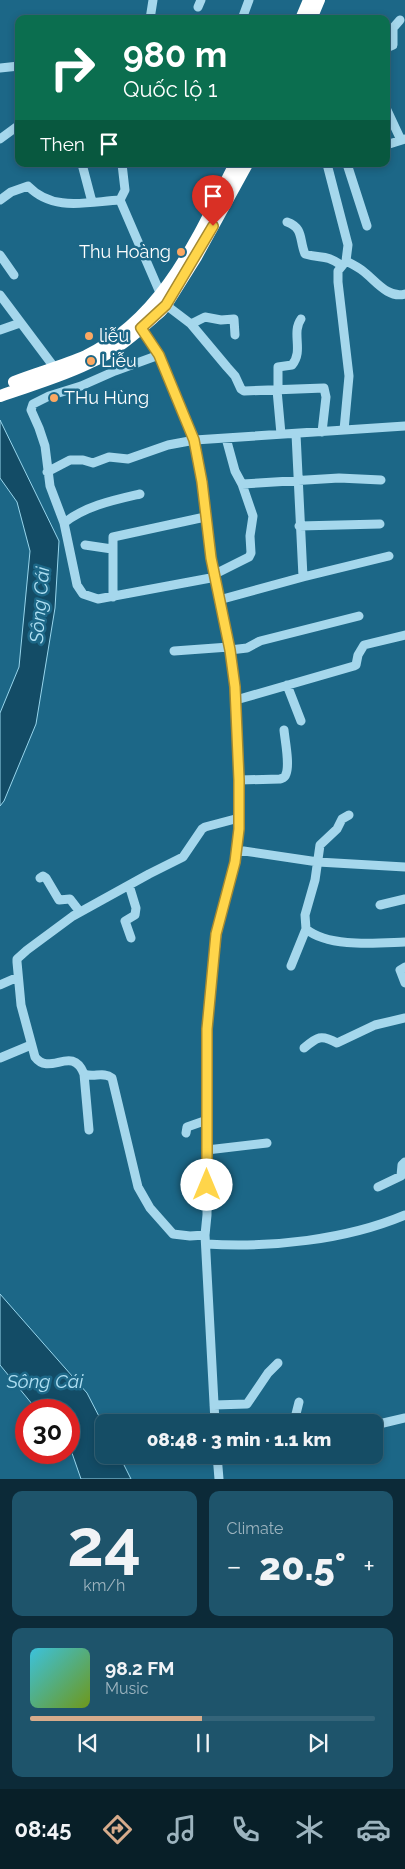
<!DOCTYPE html>
<meta charset="utf-8">
<style>
body{margin:0;font-family:Raleway,sans-serif;background:#1e546b;color:#f1f3f6;height:100vh;display:flex;flex-direction:column;font-size:19px;white-space:nowrap}
*{box-sizing:border-box;margin:0}
p{font-size:16px;color:#9db4bf}
.icon{flex:none;width:28px;height:28px;fill:none;stroke:currentColor;stroke-width:2;stroke-linecap:round;stroke-linejoin:round}
.map{position:relative;height:1479px;overflow:hidden}
.panel{display:flex;flex-direction:column;gap:12px;padding:12px;background:#0c2a38;flex:1}
.panel>*{flex:none}
.guide{position:absolute;left:15px;top:15px;width:375px;height:152px;border-radius:10px;box-shadow:0 2px 8px #0003,0 0 0 1px #346479;background:#0b6e4f;color:#fff;overflow:hidden}
.speed{position:absolute;left:15px;top:1399px;display:flex;gap:10px;font-size:25px;font-weight:700;text-align:center}
.speed>*{display:grid;place-content:center;width:65px;height:65px;border-radius:50%;background:#154d65;box-shadow:0 2px 8px #0003,0 0 0 1px #346479;line-height:1}
.speed .limit{border:8px solid #d22;background:#fff;color:#111}
.pin{position:absolute;display:grid;place-items:center;width:42px;height:42px;color:#fff;margin:-51px -21px;border-radius:50% 50% 50% 0;rotate:-45deg;box-shadow:0 0 5px #0007}
.pin .icon{rotate:45deg}
.me{position:absolute;width:55px;margin:-28px;rotate:0deg;stroke-linejoin:round;filter:drop-shadow(0 0 4px #0008)}
.turn{display:flex;align-items:center;gap:18px;height:105px;padding:0 25px;font-size:22px}
.turn .icon{width:65px;height:65px;stroke-width:2.5}
.turn b{display:block;font-size:35px;line-height:42px}
.then{display:flex;align-items:center;height:48px;padding:0 25px;background:#0003;gap:10px;font-size:19px}
.big{font-size:38px;font-weight:800;line-height:1.1}
.panel .widget{flex:1;display:flex;flex-direction:column;justify-content:center;gap:8px;min-width:0;padding:0 18px;border-radius:10px;background:#1e546b}
.panel .dial{align-items:center;gap:0}
.dial b{font-size:65px;line-height:1}
.song{display:flex;align-items:center;gap:15px}
.cover{width:60px;height:60px;border-radius:8px;background:linear-gradient(135deg,hsl(190 70% 55%),hsl(80 70% 35%))}
.played{height:5px;border-radius:2px;background:linear-gradient(90deg,#d6ab8b 50%,#346479 50%)}
.keys{display:flex;justify-content:space-around;direction:ltr}
.heat{display:flex;justify-content:space-between;align-items:center;font-size:28px;direction:ltr}
.panel .tiles{flex:1;display:grid;gap:12px;grid-template-columns:1fr 1fr}
.widget:last-child{grid-column:span 2}
.trip{position:absolute;left:95px;top:1414px;width:288px;height:50px;border-radius:10px;background:#154d65;box-shadow:0 2px 8px #0003,0 0 0 1px #346479;font-weight:800;line-height:50px;text-align:center}
.menu{display:flex;height:80px;justify-content:space-around;align-items:center;background:#081f28;color:#9db4bf}
.menu .icon{width:35px;height:35px}
.menu .selected{color:#d6ab8b}
.menu b{font-size:22px;color:#f1f3f6}
.map>svg:first-child{display:block}
</style>
<div class="map">
<svg width="405" height="1479" viewBox="0 0 405 1479">
<rect width="100%" height="100%" fill="#1c6787"/>
<!-- water -->
<path fill="#134c66" stroke="#98d6ed" d="M0 420 59 541 55 608 36 724 4 801 0 806V713L19 667 30 551 17 502 0 478Z
M0 1294 87 1393 104 1426V1455H119L131 1479H81L72 1453 69 1449V1410H37L0 1365Z"/>
<g fill="none" stroke-linecap="round" stroke-linejoin="round">
<!-- minor -->
<path stroke="#a5d7ec" stroke-width="9" d="M198 7 201 0
M150 19 153 0
M242 19 249 0
M386 48 393 45V28L400 20
M0 68 19 66
M386 108 401 140
M0 139 19 125
M386 145 405 139
M82 164 92 202
M327 164 348 245 346 261 338 271V282L349 376 344 430
M347 164 367 226
M0 200 11 192 28 186C53 212 87 202 120 200L161 295
M120 200 125 190 122 164
M287 222C304 228 299 240 305 254 322 259 325 254 341 265
M0 255 14 275
M346 261C352 264 358 267 363 271 375 280 388 299 405 294
M0 295 54 367
M166 305 191 324 227 367 235 376 241 389 244 391 324 388 326 397 322 432
M191 324 205 317 221 320 234 319 235 335
M141 328 159 355 195 440 202 482 211 558 230 650 235 687 239 780V829L235 862 217 934 207 1029V1215L205 1235 215 1422
M0 330 20 323
M159 355 115 371 81 386 49 396 33 404 31 410 39 428 45 446 50 486 64 523 77 585 83 594 98 599 216 577
M277 390 281 434
M278 390V367L292 365C304 351 291 333 301 319
M296 434 303 577
M47 472 70 460H83L93 463 109 457 128 459 168 445 195 440 405 426
M242 484 339 478 381 480
M64 523C85 506 114 500 140 494
M299 526 380 524
M85 545 112 549
M215 574 249 557 251 553 250 536 253 516 242 484 235 471 226 438
M113 597V537L205 517
M219 600 303 577 389 556
M230 650 247 648 260 641 359 616
M174 651 229 647
M287 685 301 721
M236 700 354 666 356 665 358 655 364 645 405 635
M239 780 280 779C283 778 285 778 286 774 290 764 285 741 284 730
M349 815 342 819 337 829 320 845 315 880 305 915 306 929C329 948 377 943 405 942
M237 850 318 862 405 867
M40 878 43 876 46 878 59 900 70 899 80 912
M129 885 136 908 135 915 125 921 131 938
M380 905 405 899
M291 966 306 929
M405 967 400 970 405 983
M0 985 18 977
M304 1048C317 1037 321 1034 337 1043L375 1025 405 1018
M0 1058 31 1045
M84 1074 89 1130
M186 1133 187 1127 207 1120
M207 1150 267 1143
M378 1187 401 1176 402 1165 405 1162
M205 1235 190 1236 173 1234 150 1208 138 1187 112 1078C103 1071 94 1078 84 1074 72 1044 50 1077 35 1057L21 1005 17 962V959L27 950 73 916 149 874 183 857 202 829 205 827 239 818
M206 1244C270 1248 346 1240 405 1215
M214 1405 247 1404 268 1373 278 1363
M294 1422 299 1402
M374 1428 379 1424 405 1418
M217 1455 219 1479
M218 1457 263 1455"/>
<!-- highway -->
<path stroke="#fff" stroke-width="12" d="M301 19 309 0
M311 19 319 0
M14 382C37 373 63 366 86 356 165 317 197 238 235 164
M0 396C31 385 64 376 93 361 119 349 140 329 161 311L166 305 196 257 247 164"/>
</g>
<g fill="none" stroke-linecap="round" stroke-linejoin="round">
<!-- route casing -->
<g stroke="#a68a30" stroke-width="12">
<path id="route" d="M207 1185V1029L216 934 235 862 239 829V780L235 687 230 650 211 558 202 482 194 440 159 355 141 328 166 305 213 226"/>
</g>
<!-- route -->
<use href="#route" stroke="#ffd54a" stroke-width="9"/>
</g>
<!-- markers -->
<g fill="#fca862" stroke="#1c6787" stroke-width="2">
<circle cx="181" cy="252" r="5"/>
<circle cx="89" cy="336" r="5"/>
<circle cx="91" cy="361" r="5"/>
<circle cx="54" cy="398" r="5"/>
</g>
<g text-anchor="middle" stroke-width="5" stroke-linejoin="round" paint-order="stroke">
<!-- poi labels -->
<g font-size="18" fill="#fff" stroke="#1c6787" text-anchor="start">
<text x="171" y="258" text-anchor="end">Thu Hoàng</text>
<text x="99" y="342">liễu</text>
<text x="101" y="367">Liễu</text>
<text x="64" y="404">THu Hùng</text>
</g>
<!-- water labels -->
<g font-size="19" font-style="italic" fill="#b0e0f3" stroke="#1c6787">
<text transform="translate(39 605) rotate(-85)" y="7">Sông Cái</text>
<text x="45" y="1388">Sông Cái</text>
</g>
</g>
</svg>
<div class="speed"><div class="limit">30</div></div>
<div class="pin" style="left:213px;top:226px;background:#d93025"><svg class="icon" aria-label="arrive" viewBox="0 0 24 24"><path d="M6 21V4h12l-3 4 3 4H6"/></svg></div>
<svg class="me" style="left:207px;top:1185px" viewBox="-20 -20 40 40"><circle r="19" fill="#fff"/><path d="M0-13L10 11 0 6-10 11z" fill="#ffd54a"/></svg>
<div class="trip">08:48 · 3 min · 1.1 km</div>
<div class="guide">
<div class="turn"><svg class="icon" aria-label="right" viewBox="0 0 24 24"><path d="M7 20v-9h11M14 6l5 5-5 5"/></svg><div><b>980 m</b>Quốc lộ 1</div></div>
<div class="then">Then<svg class="icon" aria-label="arrive" viewBox="0 0 24 24"><path d="M6 21V4h12l-3 4 3 4H6"/></svg></div>
</div>
</div>
<section class="panel">
<div class="tiles">
<div class="widget dial"><b>24</b><p>km/h</p></div>
<div class="widget"><p>Climate</p>
<div class="heat"><a>−</a><b class="big">20.5°</b><a>+</a></div>
</div>
<div class="widget">
<div class="song"><i class="cover"></i><div><b>98.2 FM</b><p>Music</p></div></div>
<div class="played"></div>
<div class="keys"><svg class="icon" aria-label="previous" viewBox="0 0 24 24"><path d="M18 5L8 12l10 7zM5 5v14"/></svg><svg class="icon" aria-label="pause" viewBox="0 0 24 24"><path d="M8 5v14M16 5v14"/></svg><svg class="icon" aria-label="next" viewBox="0 0 24 24"><path d="M6 5l10 7-10 7zM19 5v14"/></svg></div>
</div>
</div>
</section>
<nav class="menu">
<b>08:45</b>
<svg class="icon selected" aria-label="directions" viewBox="0 0 24 24"><path d="M12 3l9 9-9 9-9-9zM9 14v-3h6M13 9l2 2-2 2"/></svg>
<svg class="icon" aria-label="music" viewBox="0 0 24 24"><path d="M9 18V5l10-2v13"/><circle cx="6" cy="18" r="3"/><circle cx="16" cy="16" r="3"/></svg>
<svg class="icon" aria-label="phone" viewBox="0 0 24 24"><path d="M5 4h4l2 5-3 2q2 4 5 5l2-3 5 2v4C11 20 4 13 5 4z"/></svg>
<svg class="icon" aria-label="climate" viewBox="0 0 24 24"><path d="M12 3v18M4 7l16 10M4 17L20 7"/></svg>
<svg class="icon" aria-label="car" viewBox="0 0 24 24"><path d="M5 17H2v-5l4-1 3-4h7l3 4 3 1v5h-3M9 17h6M6 11h13"/><circle cx="7" cy="17" r="2"/><circle cx="17" cy="17" r="2"/></svg>
</nav>
